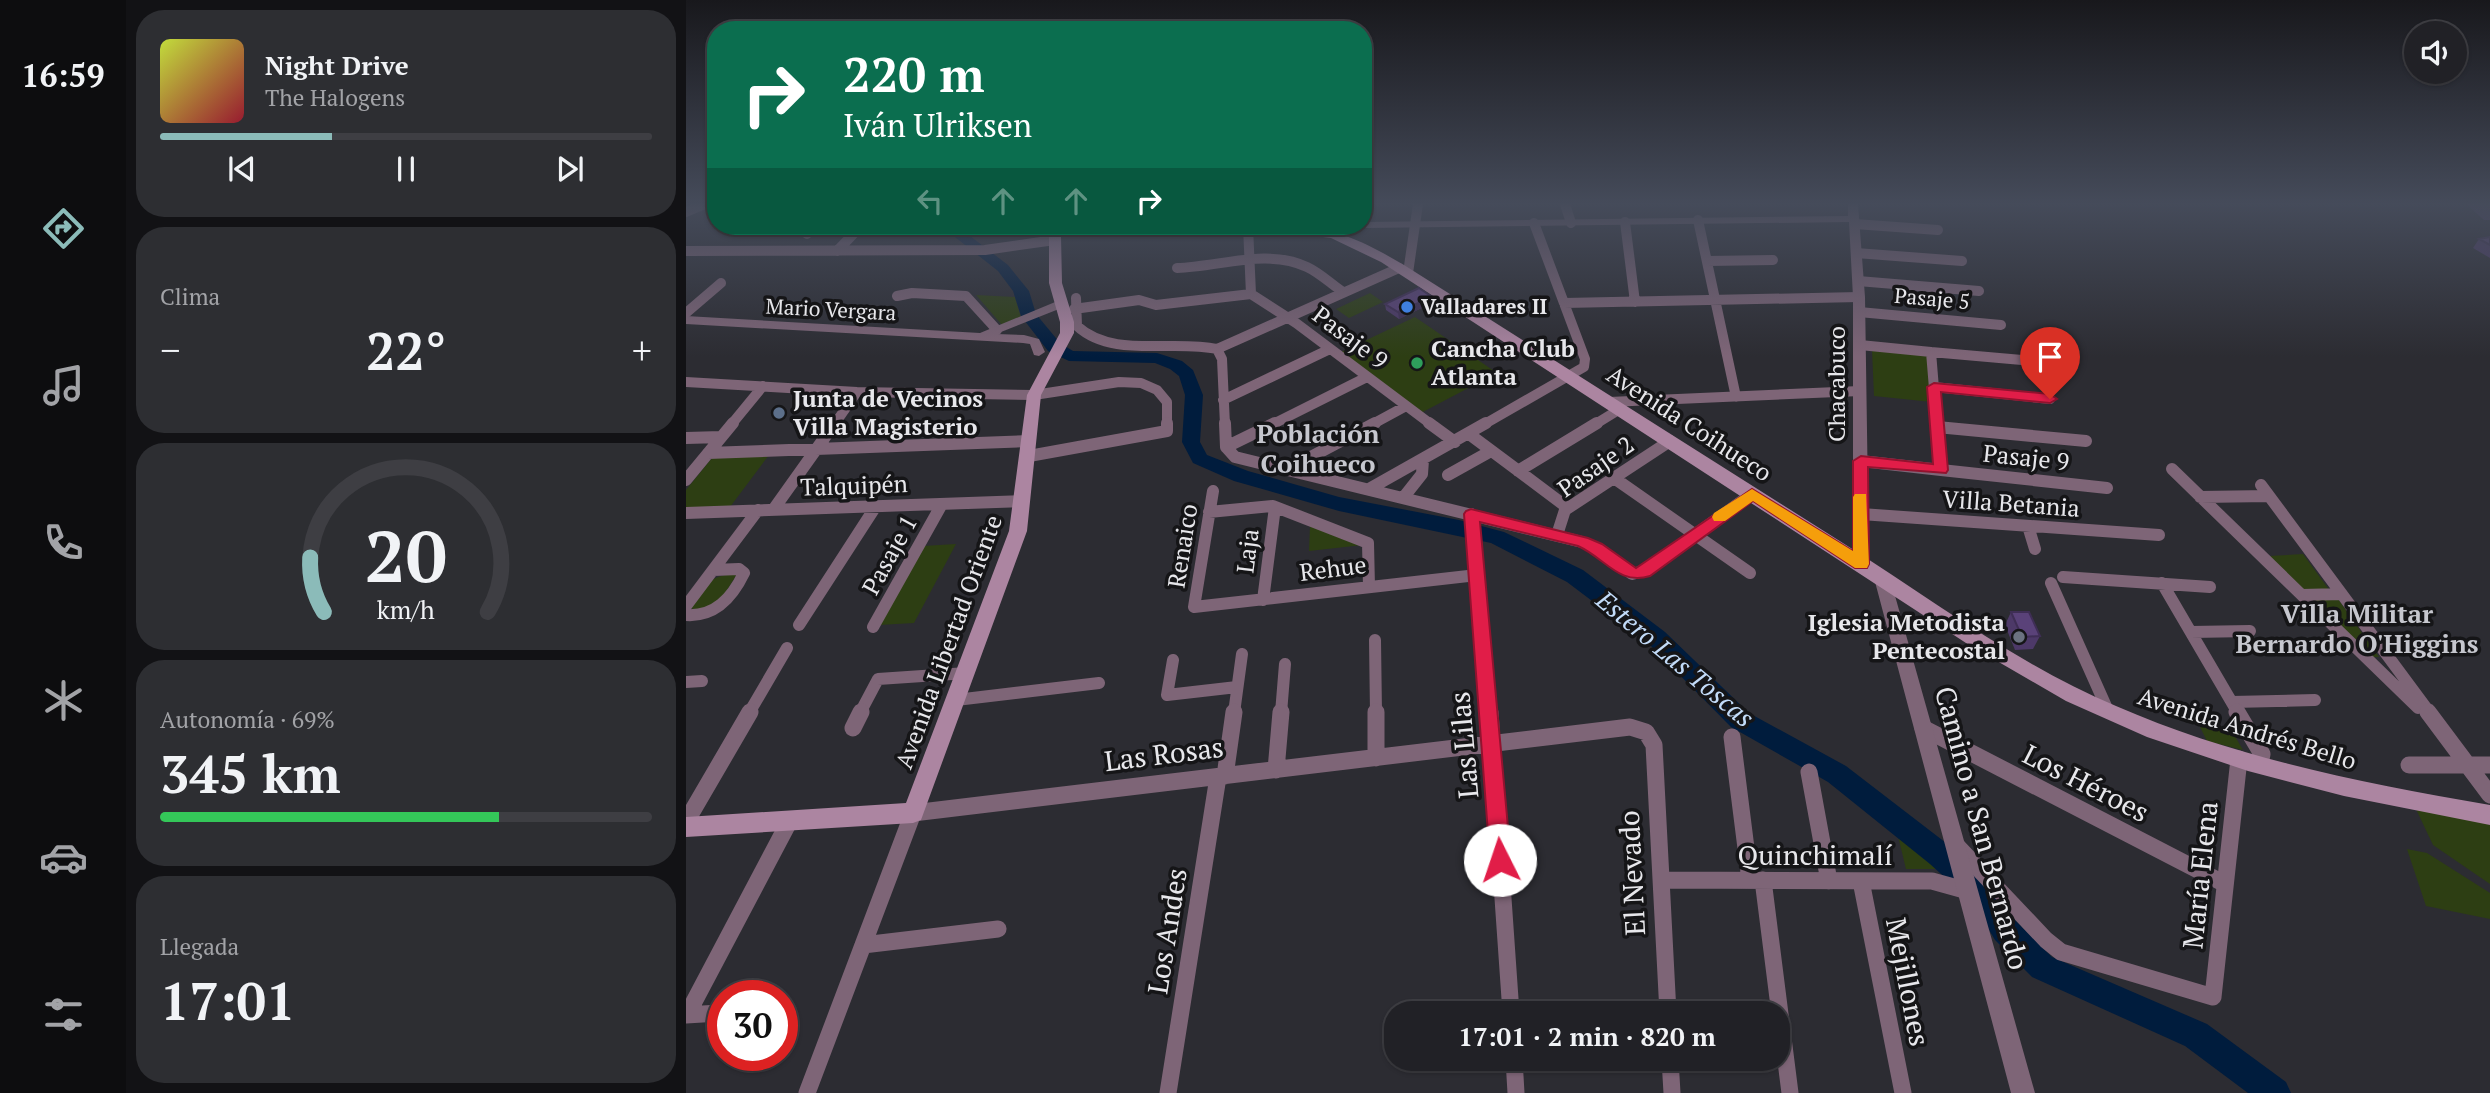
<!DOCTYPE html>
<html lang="es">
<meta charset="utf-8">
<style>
body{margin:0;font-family:"PT Serif",serif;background:#2d2e32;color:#f1f3f6;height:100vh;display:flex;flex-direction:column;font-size:26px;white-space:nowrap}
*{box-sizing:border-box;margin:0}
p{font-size:23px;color:#a2a3a7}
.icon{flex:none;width:38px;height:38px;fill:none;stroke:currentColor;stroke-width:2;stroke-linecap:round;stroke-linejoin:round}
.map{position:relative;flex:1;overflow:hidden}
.details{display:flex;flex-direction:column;gap:10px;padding:10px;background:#121215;width:560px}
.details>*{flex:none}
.banner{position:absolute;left:21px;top:21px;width:665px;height:214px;border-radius:28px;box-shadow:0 2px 5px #0004,0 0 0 2px #3e3e43;background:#0b6e4f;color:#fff;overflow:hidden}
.tools{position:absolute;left:1718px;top:21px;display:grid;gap:14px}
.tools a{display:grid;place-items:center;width:63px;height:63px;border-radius:50%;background:#212126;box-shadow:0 2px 5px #0004,0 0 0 2px #3e3e43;font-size:35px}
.speed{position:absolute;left:21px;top:980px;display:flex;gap:14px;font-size:35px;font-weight:700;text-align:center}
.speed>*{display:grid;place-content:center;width:91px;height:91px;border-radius:50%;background:#212126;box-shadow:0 2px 5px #0004,0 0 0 2px #3e3e43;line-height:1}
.speed .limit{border:10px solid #d22;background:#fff;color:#111}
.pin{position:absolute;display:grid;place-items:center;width:60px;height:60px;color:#fff;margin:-72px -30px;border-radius:50% 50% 50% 0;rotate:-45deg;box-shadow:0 0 7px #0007}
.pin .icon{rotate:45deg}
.me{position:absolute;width:77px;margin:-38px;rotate:356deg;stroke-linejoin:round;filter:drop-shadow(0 0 5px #0008)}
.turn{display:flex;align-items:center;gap:24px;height:147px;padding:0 21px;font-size:32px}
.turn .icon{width:91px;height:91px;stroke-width:2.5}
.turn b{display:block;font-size:49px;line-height:60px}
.lanes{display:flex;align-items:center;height:66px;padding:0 21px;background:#0003;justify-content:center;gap:35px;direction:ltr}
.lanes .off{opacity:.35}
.big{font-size:52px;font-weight:700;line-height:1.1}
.details .card{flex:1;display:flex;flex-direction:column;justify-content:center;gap:10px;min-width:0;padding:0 24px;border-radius:28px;background:#2d2e32}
.details .dial{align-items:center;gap:0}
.dial svg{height:182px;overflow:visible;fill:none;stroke:#3e3e43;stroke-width:7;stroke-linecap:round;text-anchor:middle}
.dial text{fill:#f1f3f6;stroke:none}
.song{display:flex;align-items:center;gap:21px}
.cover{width:84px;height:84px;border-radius:10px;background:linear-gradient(135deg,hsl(70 70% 55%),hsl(350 70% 35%))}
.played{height:7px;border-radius:4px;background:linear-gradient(90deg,#8bbbb9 35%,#3e3e43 35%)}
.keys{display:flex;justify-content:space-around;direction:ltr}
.heat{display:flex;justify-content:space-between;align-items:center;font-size:38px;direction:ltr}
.charge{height:10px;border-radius:5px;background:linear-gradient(90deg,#34c759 69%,#3e3e43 0)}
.trip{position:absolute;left:698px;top:1001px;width:406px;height:70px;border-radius:28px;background:#212126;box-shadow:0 2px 5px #0004,0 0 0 2px #3e3e43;font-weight:700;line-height:70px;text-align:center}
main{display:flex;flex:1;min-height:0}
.tab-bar{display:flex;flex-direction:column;width:126px;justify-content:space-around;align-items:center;background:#0d0d0f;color:#a2a3a7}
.tab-bar .icon{width:49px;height:49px}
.tab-bar .on{color:#8bbbb9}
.tab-bar b{font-size:32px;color:#f1f3f6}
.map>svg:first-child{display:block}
</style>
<main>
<nav class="tab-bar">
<b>16:59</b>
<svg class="icon on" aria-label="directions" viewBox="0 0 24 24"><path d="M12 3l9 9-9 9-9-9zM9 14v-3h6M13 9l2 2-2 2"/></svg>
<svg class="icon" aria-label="music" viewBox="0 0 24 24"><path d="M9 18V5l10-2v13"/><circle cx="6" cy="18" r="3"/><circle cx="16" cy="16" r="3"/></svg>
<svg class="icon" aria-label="phone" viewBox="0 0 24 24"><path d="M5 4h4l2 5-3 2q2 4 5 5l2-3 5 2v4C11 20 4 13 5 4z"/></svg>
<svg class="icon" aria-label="climate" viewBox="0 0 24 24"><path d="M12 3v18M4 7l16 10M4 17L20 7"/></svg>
<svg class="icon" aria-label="car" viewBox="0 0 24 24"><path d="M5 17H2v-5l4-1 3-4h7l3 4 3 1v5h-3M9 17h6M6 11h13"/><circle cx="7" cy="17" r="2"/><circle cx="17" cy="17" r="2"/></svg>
<svg class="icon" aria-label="filters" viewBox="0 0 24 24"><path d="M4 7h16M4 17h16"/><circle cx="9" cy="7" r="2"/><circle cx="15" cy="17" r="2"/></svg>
</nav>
<section class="details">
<div class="card">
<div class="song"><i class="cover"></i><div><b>Night Drive</b><p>The Halogens</p></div></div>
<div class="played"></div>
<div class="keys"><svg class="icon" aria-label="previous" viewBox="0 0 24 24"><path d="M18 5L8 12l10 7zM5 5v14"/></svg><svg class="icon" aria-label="pause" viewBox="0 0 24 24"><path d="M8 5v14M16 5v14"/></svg><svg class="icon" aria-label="next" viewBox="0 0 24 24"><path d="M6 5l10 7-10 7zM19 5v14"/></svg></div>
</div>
<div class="card"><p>Clima</p>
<div class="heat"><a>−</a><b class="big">22°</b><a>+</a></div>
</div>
<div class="card dial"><svg viewBox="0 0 100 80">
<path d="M14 69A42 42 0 1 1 86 69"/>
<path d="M14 69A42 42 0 0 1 8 45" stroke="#8bbbb9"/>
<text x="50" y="56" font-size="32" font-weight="700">20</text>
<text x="50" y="72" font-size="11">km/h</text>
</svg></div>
<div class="card"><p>Autonomía · 69%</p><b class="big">345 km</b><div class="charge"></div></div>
<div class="card"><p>Llegada</p><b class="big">17:01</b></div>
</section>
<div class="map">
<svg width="1804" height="1093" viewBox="0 0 1804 1093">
<rect width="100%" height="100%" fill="#2c2c32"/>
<!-- green -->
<path fill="#2d3e13" d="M684 293 697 302 663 318 650 309Z
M290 295 329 297 335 318 316 325Z
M729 317 811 373 733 414 653 353Z
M1186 350 1242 356 1246 402 1188 396Z
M83 455 44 507 0 509V490L26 458Z
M624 526 677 545 623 551Z
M270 544 228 623 193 625 237 546Z
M1617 554 1644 591H1619L1583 556Z
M51 574 31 606 8 611 5 607C22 585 21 575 51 574Z
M1652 599 1693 657H1686L1627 600Z
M1543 726 1557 750 1521 741 1514 727Z
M1729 807 1804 824V884L1747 845Z
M1210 828 1256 869H1220Z
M1721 849 1741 853 1804 893V919L1740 906Z"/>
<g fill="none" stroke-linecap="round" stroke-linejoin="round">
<!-- river -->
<path fill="#001c3d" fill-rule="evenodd" d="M255 226H271L322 265 343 291 350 314 374 343 387 351 471 353 496 361 507 370 517 395 514 442 521 455 562 471 653 497 773 520 818 532 897 570 979 632 1063 713 1160 766 1264 846 1307 883 1329 920 1366 957 1521 1024 1600 1082 1605 1093H1562L1499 1046 1346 977 1309 940 1287 903 1244 864 1142 782 1045 727 963 644 881 582 805 543 653 511 548 481 507 463 496 442 499 395 493 376 484 369 469 363 383 361 362 351 335 316 327 291 312 271Z"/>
<!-- minor-far2 -->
<path stroke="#7e6577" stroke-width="10" d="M879 204 885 223
M0 212 19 204
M1012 220 1050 397
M939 222 949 302
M1169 224 1252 230
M562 226 565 294 610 323 746 425
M121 234 129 226
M0 251 299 250 369 240
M151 251 175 226
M1170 253 1276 261
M1021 261 1087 260
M491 268C533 267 581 248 621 267 634 273 645 284 657 292
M722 273 732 204
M1172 281 1293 291
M211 296 226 293 280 296 311 330
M390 298 391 326C427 359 486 339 531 349L536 359 539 425
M878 303 1173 297
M388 309 453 300 470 305 565 294
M1173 312 1315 325
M0 313 35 283
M1174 345 1245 352 1251 425
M531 349 713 268
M1245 352 1336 360
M0 382 171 392 348 395 433 382 455 383 471 390 481 402V425
M1248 387 1364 399
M537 400 644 349
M923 402 1174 391
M45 425 77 386
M148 425 171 392
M585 425 681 377
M685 425 720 406
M797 425 898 367 899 359 848 223
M908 425 934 409"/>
<!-- minor-far1 -->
<path stroke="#7e6577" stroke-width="12" d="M539 423 540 447 549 457 896 542 910 548 946 574 958 571 1066 494
M743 423 769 442
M1251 427 1400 441
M783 434 882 508
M0 438 35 437
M540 447 589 423
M22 453 344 441
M343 456 481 431V423
M1175 461 1255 470 1251 423
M602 469 689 423
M1486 469 1732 708
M1255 470 1421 488
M832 471 911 423
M762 475 805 451
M928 478 1064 573
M0 480 47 423
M1575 485 1744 713
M683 489 800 423
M527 491 508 607 791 575
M1514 497 1583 496
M717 498 736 474 737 460
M87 510 149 423
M523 512 587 506 682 543 683 587
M0 513 337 501
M785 514 804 713
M1175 514 1473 535
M1342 526 1349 549
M871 535 879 510 984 441
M1377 577 1524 587
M1365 583 1423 713
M1476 583 1552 713
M1616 595 1656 594
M577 600 589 507
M0 606 72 510
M0 615C29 617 46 598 58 573L53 569 27 570
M113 625 190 506
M187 627 256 504
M1505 632 1564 631
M689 640 690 713
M487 660 481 695 551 687
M0 682 16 681
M270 700 413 683
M1546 702 1629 700
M63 713 101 648
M174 713 192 679 281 673
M548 713 556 654
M595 713 599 664"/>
<!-- minor -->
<path stroke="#7e6577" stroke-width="17" d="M690 712V758
M804 712 825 1013
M1551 712 1576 754 1574 764
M1742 712 1804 795
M167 728 175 712
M1237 728 1539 884
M1046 737 1064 880
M1723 765H1804
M590 770 595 712
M1123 772 1143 881
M539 776 548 712
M0 822 64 712
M1272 847 1360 940 1375 952 1527 997 1553 759
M975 880 1246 881 1282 891
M1077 880 1104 1093
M1175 881 1217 1093
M177 945 312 929
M0 1015 33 1013
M1 1015 104 820
M828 1059 830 1093
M984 1059 986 1093
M121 1093 227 813 944 727 960 732 968 745 982 1013
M482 1093 532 777"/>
<!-- tertiary -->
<path fill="#7e6577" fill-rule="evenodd" d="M1162 204H1172L1179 297 1183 564 1175 570 1167 564V297L1163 222 677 228 672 226H677V222L1162 216Z
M649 226H665L640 235 635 232Z
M374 300 378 301V307L310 334 338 335 353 339 359 352 353 356 348 355 344 344 337 343 0 324V316L294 333Z
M1196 572 1202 574 1204 578 1349 1093H1325L1188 578 1190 574Z"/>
<!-- secondary -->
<path fill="#ac85a1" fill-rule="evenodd" d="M363 226H375V229L405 226H611C652 228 684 245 718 265 865 358 1013 452 1160 545 1248 601 1333 665 1430 706 1549 758 1677 783 1804 805V825L1658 796 1562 771 1461 737 1380 701 1280 643 695 262 645 238 605 233H409L375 236 376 283 388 322V333L355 395 341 531 235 820 227 823 0 837V817L220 803 323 531 341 395 374 333V322L363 283Z"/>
</g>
<!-- wall -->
<path fill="#4d3968" d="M1780 204H1804V220H1798Z
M1804 237V258L1787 248 1793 239Z
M746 303 713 319 700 310 699 304Z
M1325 612 1354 636 1347 649 1329 650 1319 625Z"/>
<!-- shaded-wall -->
<path fill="#3f2e55" d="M746 297V303L713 319 712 312Z"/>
<!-- building -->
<path fill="#5a4279" stroke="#3f2e55" stroke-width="2" d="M1804 237V245L1793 239Z
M733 288 746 297 712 312 699 304Z
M1325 612H1343L1354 636 1336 637Z"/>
<!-- sky -->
<linearGradient id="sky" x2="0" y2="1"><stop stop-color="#18181c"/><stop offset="0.57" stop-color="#454b5a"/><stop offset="1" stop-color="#454b5a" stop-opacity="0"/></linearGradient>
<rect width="1804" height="357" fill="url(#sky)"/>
<!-- route -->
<path fill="#e11d48" stroke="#92132f" stroke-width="2" d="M1248 383 1364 394 1371 399 1364 403 1255 392 1262 470 1260 473 1182 467 1183 564 1181 568H1169L1067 501 964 576C933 586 919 558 892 546L794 522 825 860 822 867 814 870 807 867 804 860 778 514 780 511 785 509 902 538 916 544 950 568 1066 489 1167 551V461L1175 456 1247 464 1241 387Z"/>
<!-- slow -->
<path fill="#f59e0b" d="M1066 489 1167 551V497L1169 494H1180L1183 564 1181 568H1169L1067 501 1039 521H1028L1026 517 1028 513Z"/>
<!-- markers -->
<circle fill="#3f7fe0" stroke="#151517" stroke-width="2.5" cx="721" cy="307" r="7"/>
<circle fill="#2e9e5b" stroke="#151517" stroke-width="2.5" cx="731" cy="363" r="7"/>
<circle fill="#5c6f8a" stroke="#151517" stroke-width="2.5" cx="93" cy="413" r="7"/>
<circle fill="#6b7280" stroke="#151517" stroke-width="2.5" cx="1333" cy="637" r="7"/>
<g text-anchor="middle" stroke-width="7" stroke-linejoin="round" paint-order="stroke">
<!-- far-street labels -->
<g font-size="21" fill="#e7e7eb" stroke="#151517">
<text transform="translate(1246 299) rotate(5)" y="7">Pasaje 5</text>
<text transform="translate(145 310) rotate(3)" y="7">Mario Vergara</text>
</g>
<!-- far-poi labels -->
<g font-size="21" font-weight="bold" fill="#e7e7eb" stroke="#151517" text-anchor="start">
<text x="735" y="314">Valladares II</text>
</g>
<!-- street labels -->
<g font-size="24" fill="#e7e7eb" stroke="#151517">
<text transform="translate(664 338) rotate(37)" y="8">Pasaje 9</text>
<text transform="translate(1151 384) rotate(-90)" y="8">Chacabuco</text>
<text transform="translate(1003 424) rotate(33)" y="8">Avenida Coihueco</text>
<text transform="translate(1340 458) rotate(6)" y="8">Pasaje 9</text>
<text transform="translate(910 467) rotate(-35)" y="8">Pasaje 2</text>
<text transform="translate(168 486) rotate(-2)" y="8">Talquipén</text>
<text transform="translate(1325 504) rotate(4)" y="8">Villa Betania</text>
<text transform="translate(497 546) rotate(-81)" y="8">Renaico</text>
<text transform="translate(562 551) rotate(-83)" y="8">Laja</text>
<text transform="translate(204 555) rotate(-61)" y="8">Pasaje 1</text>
<text transform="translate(647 569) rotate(-7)" y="8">Rehue</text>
<text transform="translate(263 642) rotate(-70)" y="8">Avenida Libertad Oriente</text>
<text transform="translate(1561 729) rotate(17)" y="8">Avenida Andrés Bello</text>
</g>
<!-- poi labels -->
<g font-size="24" font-weight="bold" fill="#e7e7eb" stroke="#151517" text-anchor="start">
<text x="745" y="357">Cancha Club<tspan x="745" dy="28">Atlanta</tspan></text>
<text x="107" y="407">Junta de Vecinos<tspan x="107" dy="28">Villa Magisterio</tspan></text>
<text x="1319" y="631" text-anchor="end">Iglesia Metodista<tspan x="1319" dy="28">Pentecostal</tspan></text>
</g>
<!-- neighbourhood labels -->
<g font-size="26" font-weight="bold" fill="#c6c7ce" stroke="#151517">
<text x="632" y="443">Población<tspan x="632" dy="30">Coihueco</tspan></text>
<text x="1671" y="623">Villa Militar<tspan x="1671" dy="30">Bernardo O'Higgins</tspan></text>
</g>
<!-- water labels -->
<g font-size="26" font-style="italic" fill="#c2dbf8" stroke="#151517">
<text transform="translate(989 659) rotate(40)" y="9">Estero Las Toscas</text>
</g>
<!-- near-street labels -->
<g font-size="28" fill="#e7e7eb" stroke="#151517">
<text transform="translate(778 745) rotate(-95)" y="10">Las Lilas</text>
<text transform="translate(478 754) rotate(-7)" y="10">Las Rosas</text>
<text transform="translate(1400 783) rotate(27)" y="10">Los Héroes</text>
<text transform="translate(1296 828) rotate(75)" y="10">Camino a San Bernardo</text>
<text x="1129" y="865">Quinchimalí</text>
<text transform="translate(946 873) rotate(-93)" y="10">El Nevado</text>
<text transform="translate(1514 875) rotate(-84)" y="10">María Elena</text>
<text transform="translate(481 931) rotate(-81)" y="10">Los Andes</text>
<text transform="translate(1222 982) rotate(79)" y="10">Mejillones</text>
</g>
</g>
</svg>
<div class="tools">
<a><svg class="icon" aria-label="sound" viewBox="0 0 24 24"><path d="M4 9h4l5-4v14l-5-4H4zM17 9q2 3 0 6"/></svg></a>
</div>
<div class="speed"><div class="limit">30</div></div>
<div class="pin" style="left:1364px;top:399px;background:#d93025"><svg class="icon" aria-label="arrive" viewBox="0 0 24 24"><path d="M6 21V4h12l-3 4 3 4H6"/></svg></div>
<svg class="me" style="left:814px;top:860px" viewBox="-20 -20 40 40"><circle r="19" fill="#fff"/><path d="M0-13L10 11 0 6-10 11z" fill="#e11d48"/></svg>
<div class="trip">17:01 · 2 min · 820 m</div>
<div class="banner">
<div class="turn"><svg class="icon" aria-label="right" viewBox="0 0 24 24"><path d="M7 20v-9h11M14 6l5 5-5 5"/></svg><div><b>220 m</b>Iván Ulriksen</div></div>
<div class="lanes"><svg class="icon off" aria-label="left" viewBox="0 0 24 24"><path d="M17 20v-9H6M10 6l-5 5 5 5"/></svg><svg class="icon off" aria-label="ahead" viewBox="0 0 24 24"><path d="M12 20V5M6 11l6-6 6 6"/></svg><svg class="icon off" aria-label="ahead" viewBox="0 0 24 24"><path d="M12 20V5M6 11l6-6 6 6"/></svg><svg class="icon" aria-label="right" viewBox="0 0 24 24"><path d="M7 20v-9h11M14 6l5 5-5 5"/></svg></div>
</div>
</div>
</main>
